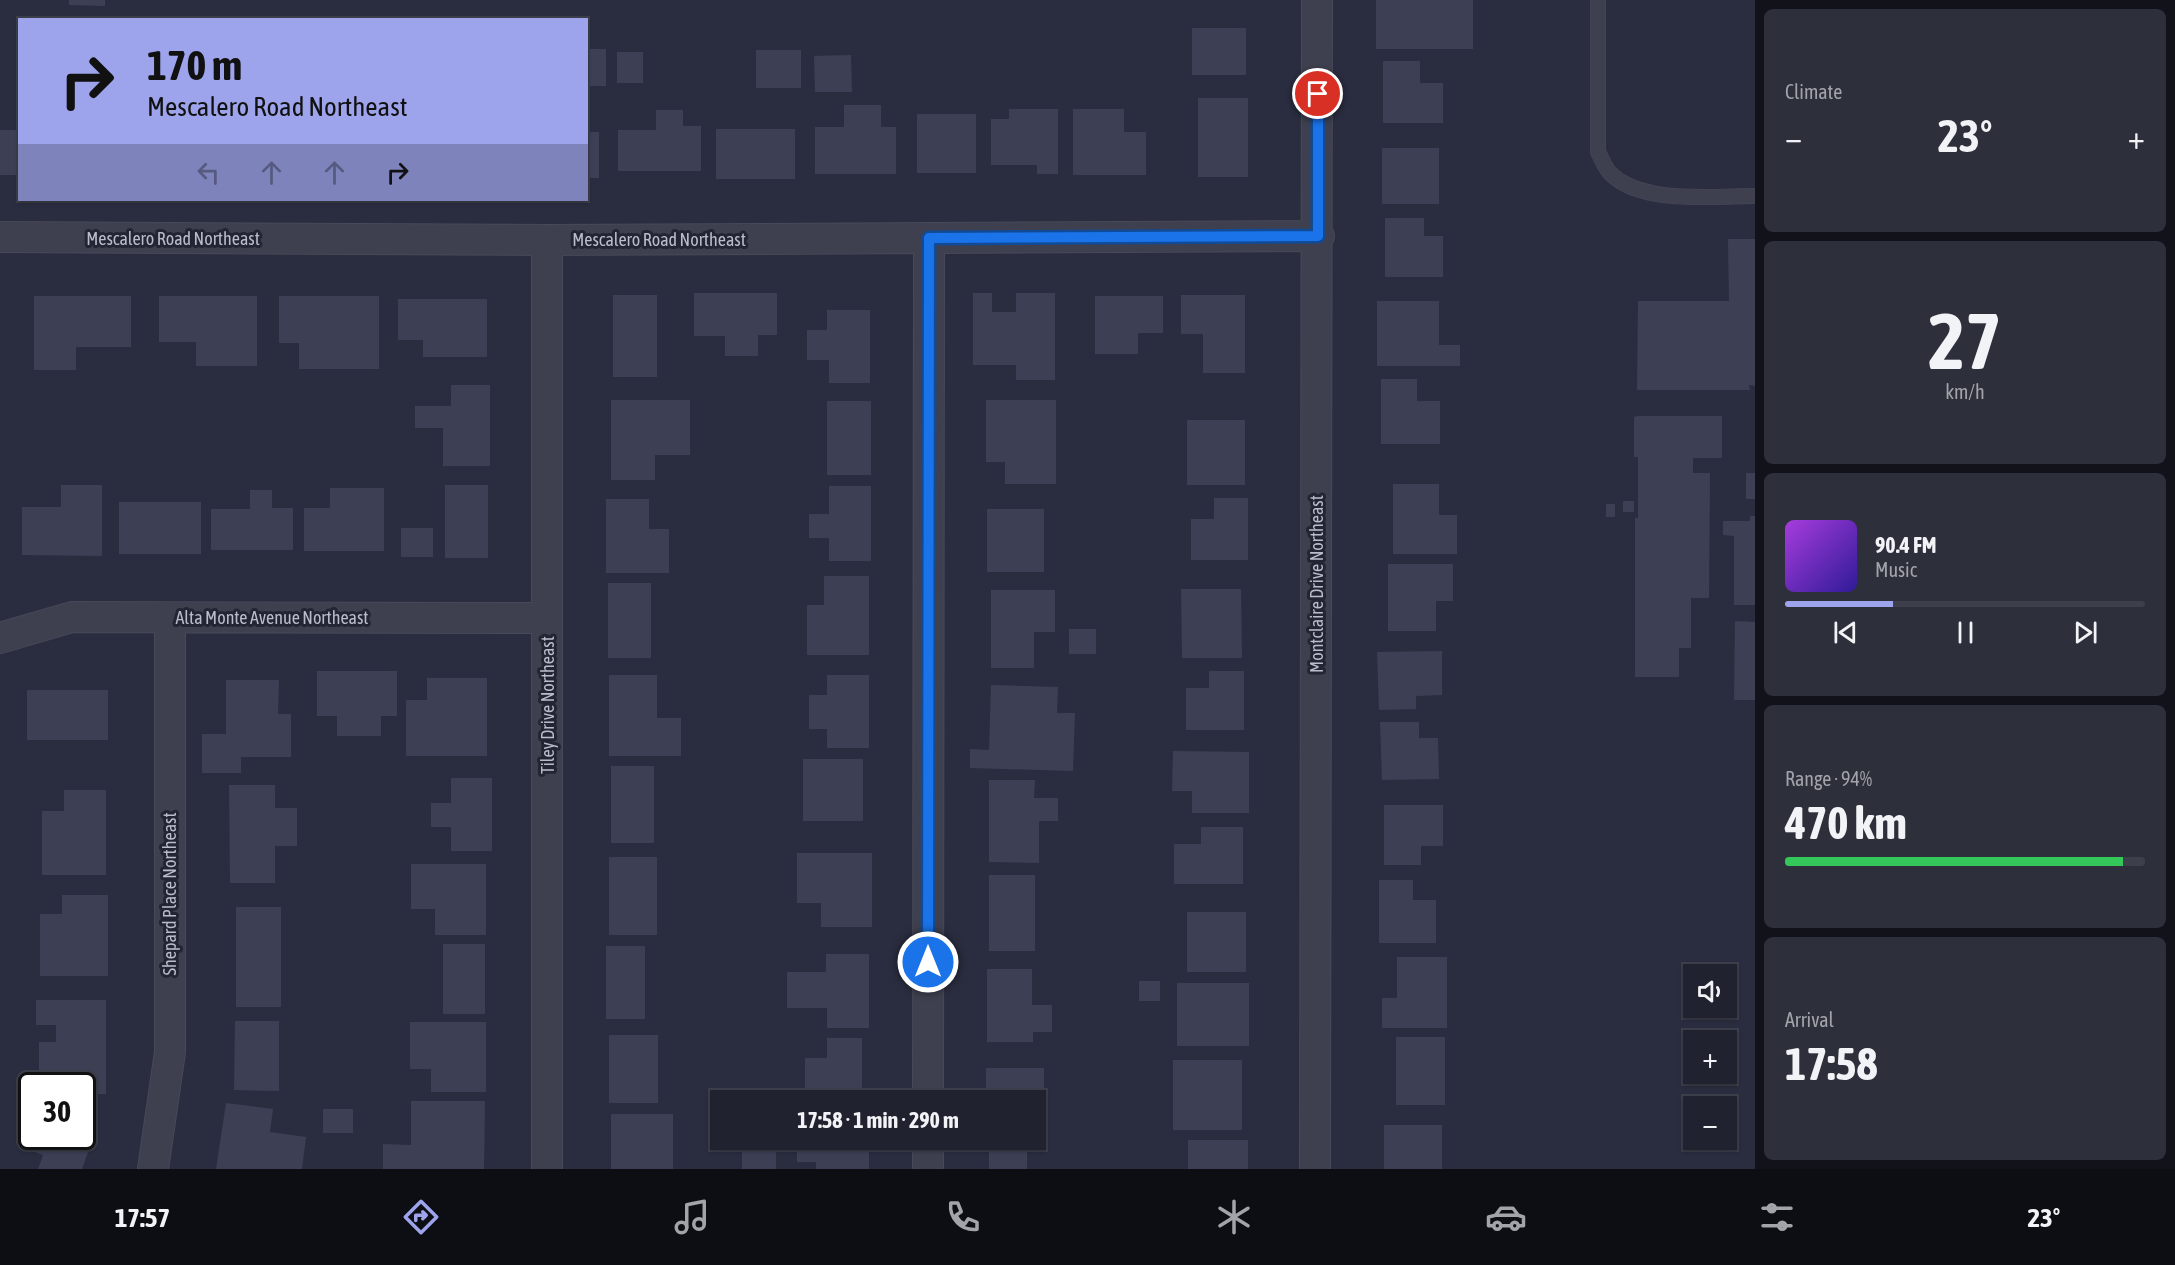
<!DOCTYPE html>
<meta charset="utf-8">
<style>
body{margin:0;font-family:"Asap Condensed",sans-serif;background:#2d2f3b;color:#f1f3f6;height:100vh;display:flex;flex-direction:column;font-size:22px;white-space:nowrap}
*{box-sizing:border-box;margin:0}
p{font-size:20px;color:#a2a4aa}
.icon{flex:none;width:33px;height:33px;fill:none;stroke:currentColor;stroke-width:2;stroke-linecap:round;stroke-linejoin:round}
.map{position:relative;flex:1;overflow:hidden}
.sheet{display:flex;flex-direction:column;gap:9px;padding:9px;background:#12131a;width:420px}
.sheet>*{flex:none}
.banner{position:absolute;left:18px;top:18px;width:570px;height:183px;border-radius:0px;box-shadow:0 2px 4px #0004,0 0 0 2px #3d3f4b;background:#9ea4ec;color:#111;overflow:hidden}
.controls{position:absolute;left:1683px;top:964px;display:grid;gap:12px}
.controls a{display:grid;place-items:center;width:54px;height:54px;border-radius:0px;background:#20222f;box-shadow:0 2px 4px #0004,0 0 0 2px #3d3f4b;font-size:30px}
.speed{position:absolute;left:18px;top:1072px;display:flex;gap:12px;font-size:30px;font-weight:700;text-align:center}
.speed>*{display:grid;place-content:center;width:78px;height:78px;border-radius:50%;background:#20222f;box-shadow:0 2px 4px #0004,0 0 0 2px #3d3f4b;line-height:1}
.speed .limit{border:3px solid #111;border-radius:9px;background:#fff;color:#111}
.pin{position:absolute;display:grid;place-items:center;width:51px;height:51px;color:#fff;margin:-26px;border:3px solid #fff;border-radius:50%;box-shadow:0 2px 6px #0007}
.me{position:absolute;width:66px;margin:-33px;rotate:0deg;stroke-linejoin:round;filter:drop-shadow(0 0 4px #0008)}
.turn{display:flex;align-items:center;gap:21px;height:126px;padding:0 30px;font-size:27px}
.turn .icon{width:78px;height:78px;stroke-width:2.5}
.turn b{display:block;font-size:42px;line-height:51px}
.lanes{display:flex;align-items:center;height:57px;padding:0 30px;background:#0003;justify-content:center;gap:30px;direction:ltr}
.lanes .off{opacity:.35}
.big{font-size:45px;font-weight:700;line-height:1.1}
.sheet .widget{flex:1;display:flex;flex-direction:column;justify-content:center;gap:9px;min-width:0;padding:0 21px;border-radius:9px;background:#2d2f3b}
.sheet .dial{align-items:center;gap:0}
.dial b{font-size:78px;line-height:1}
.song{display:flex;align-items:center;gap:18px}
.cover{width:72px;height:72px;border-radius:9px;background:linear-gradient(135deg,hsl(280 70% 55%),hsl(250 70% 35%))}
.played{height:6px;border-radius:3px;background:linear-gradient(90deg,#9ea4ec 30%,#3d3f4b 30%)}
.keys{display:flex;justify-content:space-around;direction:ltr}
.heat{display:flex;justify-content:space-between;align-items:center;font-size:33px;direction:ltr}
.charge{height:9px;border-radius:4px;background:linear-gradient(90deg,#34c759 94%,#3d3f4b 0)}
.trip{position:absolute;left:710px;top:1090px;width:336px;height:60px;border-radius:0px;background:#20222f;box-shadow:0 2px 4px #0004,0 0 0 2px #3d3f4b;font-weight:700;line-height:60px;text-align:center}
.dock{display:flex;height:96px;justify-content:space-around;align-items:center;background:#0d0e13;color:#a2a4aa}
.dock .icon{width:42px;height:42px}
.dock .on{color:#9ea4ec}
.dock b{font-size:27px;color:#f1f3f6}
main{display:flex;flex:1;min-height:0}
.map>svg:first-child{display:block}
</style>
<main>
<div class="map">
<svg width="1755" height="1169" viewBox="0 0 1755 1169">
<rect width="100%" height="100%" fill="#2a2d3f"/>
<!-- building -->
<path fill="#3d4055" d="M69 0H105V6L69 5Z
M1376 0H1473V49H1376Z
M1192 28H1246V75H1192Z
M586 49H606V86H586Z
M756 50H801V88H756Z
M617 52H643V83H617Z
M851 55 852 92H815L814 56Z
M1383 61H1420V83H1443V123H1383Z
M1198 98H1248V177H1198Z
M844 105H881V127H896V174H815V127H844Z
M1009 109H1058V174H1037V165H991V119H1009Z
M1073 109H1124V132H1146V175H1073Z
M656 110H683V126H701V171H618V130H656Z
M917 114H976V173H917Z
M716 129H795V179H716Z
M0 130H20V175H0Z
M586 132H599V178H586Z
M1382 148H1439V204H1382Z
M1385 218H1424V236H1443V277H1385Z
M1728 239H1755V386L1749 385 1750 390H1637L1638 301H1729Z
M694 293H777V335H758V356H725V336H694Z
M973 293H992V312H1016V293H1055V380H1016V365H973Z
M613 295H657V377H613Z
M1181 295H1245V373H1203V334H1181Z
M34 296H131V347H76V370H34Z
M159 296H257V366H196V342H159Z
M279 296H379V369H299V343H279Z
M1095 296H1163V333H1138V354H1095Z
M398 299H487V357H423V340H398Z
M1377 301H1439V345H1460V366H1377Z
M827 310H870V383H829V360H807V330H827Z
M1381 379H1417V401H1440V444H1381Z
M451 385H490V466H443V428H415V406H451Z
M611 400H690V455H655V480H611Z
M986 400H1056V484H1005V462H986Z
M827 401H871V475H827Z
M1638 416H1722V458H1693V473H1710L1709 598H1691V648H1679V677H1635V518H1638V457H1634V417Z
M1187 420H1245V485H1187Z
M1746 473H1755V499H1746Z
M1393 484H1439V515H1457V554H1393Z
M61 485H102V556L22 555V507H61Z
M445 485H488V558H445Z
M829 486H871V561H829V538H809V514H829Z
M330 488H384V551H304V508H330Z
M250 490H272V508H293V550H211V509H250Z
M1214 498H1248V560H1191V519H1214Z
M606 499H649V529H669V573H606Z
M1623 501H1634V512H1623Z
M119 502H201V554H119Z
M1606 504H1615V517H1606Z
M987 509H1044V572H987Z
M1750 516H1755V605H1734V536L1723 535V521H1750Z
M401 528H433V557H401Z
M1388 564H1453V601H1436V631H1388Z
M824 576H869V655H807V605H824Z
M608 583H651V658H608Z
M1181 589H1241L1242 658H1182Z
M991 590H1055V632H1034V668H991Z
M1735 621 1755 622V700H1734Z
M1069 629H1096V654H1069Z
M1442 651V695L1416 696V709L1379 710 1377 652Z
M317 671H397V716H381V736H337V716H317Z
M1209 671H1244V730H1186V688H1209Z
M609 675H657V718H681V756H609Z
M827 675H869V748H827V729H809V695H827Z
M427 678H487V756H406V700H427Z
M226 680H279L278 714H291V757H241V773H202V734H226Z
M991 685 1058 687 1057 713H1075L1073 771 970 768V749L989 750Z
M27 690H108V740H27Z
M1380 722H1419V738H1438L1439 779 1382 780Z
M1173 751 1249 752V813H1192V791H1172Z
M803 759H863V821H803Z
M611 766H654V843H611Z
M451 778H492V851H451V827H431V803H451Z
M989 780H1035L1034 798H1058V821H1039V863L989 862Z
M229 785H275V808H297V846H275V883H230Z
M64 790H106V875H42V811H64Z
M1384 805H1443V846H1421V865H1384Z
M1201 827H1243V884H1174V844H1201Z
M797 853H872V927H821V903H797Z
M609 857H657V935H609Z
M411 864H486V935H435V909H411Z
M989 875H1035V951H989Z
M1379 880H1413V900H1436V943H1379Z
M62 895H108V976H40V914H62Z
M236 907H281V1007H236Z
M1187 912H1246V972H1187Z
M443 944H485V1014H443Z
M606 946H645V1019H606Z
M826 954H869V1028H827V1008H787V972H826Z
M1397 957H1447V1028H1382V998H1397Z
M987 969H1032V1005H1052V1032H1033V1042H987Z
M1139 981H1160V1001H1139Z
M1177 983H1249V1046H1177Z
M36 1000H106V1094H82V1086H59V1072H39V1042H56V1025H36Z
M235 1021H279V1091L234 1090Z
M410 1022H486V1092H431V1069H410Z
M609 1035H658V1103H609Z
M1396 1037H1445V1105H1396Z
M827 1038H862V1099H805V1058H827Z
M1173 1060H1242V1130H1173Z
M986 1068H1044V1109H1035V1101H986Z
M411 1101H485L484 1169H383V1144L411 1145Z
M226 1103 273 1109 270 1132 306 1137 302 1169H216Z
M323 1109H353V1133H323Z
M611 1114H673V1169H611Z
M82 1122 97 1127 82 1169H38L43 1155 29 1150 34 1137H82Z
M1384 1125H1442V1169H1384Z
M797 1140H869V1169H816V1162H797Z
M1188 1140H1248V1169H1188Z
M989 1144H1027V1169H989Z
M742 1146H776V1169H742Z"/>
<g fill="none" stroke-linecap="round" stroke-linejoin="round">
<!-- lane casing -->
<g stroke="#484959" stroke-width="16">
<path id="lane" d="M1598 0V152C1602 159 1605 168 1610 173 1641 205 1714 196 1755 196"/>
</g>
<!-- street casing -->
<g stroke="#484959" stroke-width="32">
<path id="street" d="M0 237 547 240 1319 236
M547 240V1169
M0 638 72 617 547 618
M928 1101 929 238
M928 1140V1169
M153 1169 170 1052V618
M1315 1169 1317 0"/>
</g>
<!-- lane -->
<use href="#lane" stroke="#3e404f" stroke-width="15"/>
<!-- street -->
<use href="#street" stroke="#3e404f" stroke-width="30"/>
</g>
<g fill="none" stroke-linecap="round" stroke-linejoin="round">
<!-- route casing -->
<g stroke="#114b97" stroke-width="15">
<path id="route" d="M928 962 929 238 1318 236V94"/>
</g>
<!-- route -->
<use href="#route" stroke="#1a73e8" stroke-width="10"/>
</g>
<g text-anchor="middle" stroke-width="6" stroke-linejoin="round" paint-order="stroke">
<!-- street labels -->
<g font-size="18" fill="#bbbcca" stroke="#232535">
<text x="173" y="245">Mescalero Road Northeast</text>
<text x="659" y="246">Mescalero Road Northeast</text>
<text transform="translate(1317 584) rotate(-90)" y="6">Montclaire Drive Northeast</text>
<text x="272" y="624">Alta Monte Avenue Northeast</text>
<text transform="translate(548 705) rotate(-90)" y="6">Tiley Drive Northeast</text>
<text transform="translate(170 894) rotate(-90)" y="6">Shepard Place Northeast</text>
</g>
</g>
</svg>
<div class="controls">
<a><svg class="icon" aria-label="sound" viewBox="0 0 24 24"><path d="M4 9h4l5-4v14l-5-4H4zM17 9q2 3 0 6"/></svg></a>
<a>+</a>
<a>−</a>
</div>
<div class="speed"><div class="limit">30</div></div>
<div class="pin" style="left:1318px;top:94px;background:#d93025"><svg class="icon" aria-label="arrive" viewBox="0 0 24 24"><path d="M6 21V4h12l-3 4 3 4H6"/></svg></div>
<svg class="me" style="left:928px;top:962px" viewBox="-20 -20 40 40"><circle r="17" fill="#1a73e8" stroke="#fff" stroke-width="3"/><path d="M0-11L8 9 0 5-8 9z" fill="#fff"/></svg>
<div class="trip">17:58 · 1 min · 290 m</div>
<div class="banner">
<div class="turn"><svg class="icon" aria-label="right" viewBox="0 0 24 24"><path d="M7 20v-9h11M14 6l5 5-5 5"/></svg><div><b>170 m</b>Mescalero Road Northeast</div></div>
<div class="lanes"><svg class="icon off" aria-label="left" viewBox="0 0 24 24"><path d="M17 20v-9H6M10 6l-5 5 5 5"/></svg><svg class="icon off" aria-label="ahead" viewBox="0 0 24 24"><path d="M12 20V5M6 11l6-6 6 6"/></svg><svg class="icon off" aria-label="ahead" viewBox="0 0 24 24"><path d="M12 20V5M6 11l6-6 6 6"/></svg><svg class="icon" aria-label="right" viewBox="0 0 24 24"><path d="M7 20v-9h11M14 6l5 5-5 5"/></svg></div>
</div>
</div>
<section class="sheet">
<div class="widget"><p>Climate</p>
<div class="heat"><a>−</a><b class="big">23°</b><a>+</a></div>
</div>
<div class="widget dial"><b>27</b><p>km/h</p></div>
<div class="widget">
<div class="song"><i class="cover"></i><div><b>90.4 FM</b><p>Music</p></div></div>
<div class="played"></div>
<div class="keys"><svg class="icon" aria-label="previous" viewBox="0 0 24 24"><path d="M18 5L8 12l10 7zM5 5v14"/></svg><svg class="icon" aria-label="pause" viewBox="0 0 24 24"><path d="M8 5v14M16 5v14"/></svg><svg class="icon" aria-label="next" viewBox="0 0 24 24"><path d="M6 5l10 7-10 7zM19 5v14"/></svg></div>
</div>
<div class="widget"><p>Range · 94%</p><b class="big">470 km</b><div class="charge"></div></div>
<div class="widget"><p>Arrival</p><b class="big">17:58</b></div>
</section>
</main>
<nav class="dock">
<b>17:57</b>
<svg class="icon on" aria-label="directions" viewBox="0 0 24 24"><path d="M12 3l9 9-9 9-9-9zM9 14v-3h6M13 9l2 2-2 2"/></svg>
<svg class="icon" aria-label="music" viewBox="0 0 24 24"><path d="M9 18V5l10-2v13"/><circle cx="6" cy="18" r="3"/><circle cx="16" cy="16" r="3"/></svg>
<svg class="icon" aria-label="phone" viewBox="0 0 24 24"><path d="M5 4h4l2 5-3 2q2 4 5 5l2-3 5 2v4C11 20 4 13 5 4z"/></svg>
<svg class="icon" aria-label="climate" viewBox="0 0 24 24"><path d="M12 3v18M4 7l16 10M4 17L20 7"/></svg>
<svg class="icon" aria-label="car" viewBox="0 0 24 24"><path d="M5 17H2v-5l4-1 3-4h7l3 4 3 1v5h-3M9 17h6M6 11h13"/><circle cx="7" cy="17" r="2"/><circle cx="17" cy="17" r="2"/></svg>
<svg class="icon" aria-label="filters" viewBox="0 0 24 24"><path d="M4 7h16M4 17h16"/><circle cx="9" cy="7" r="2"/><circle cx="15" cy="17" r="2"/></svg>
<b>23°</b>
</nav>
